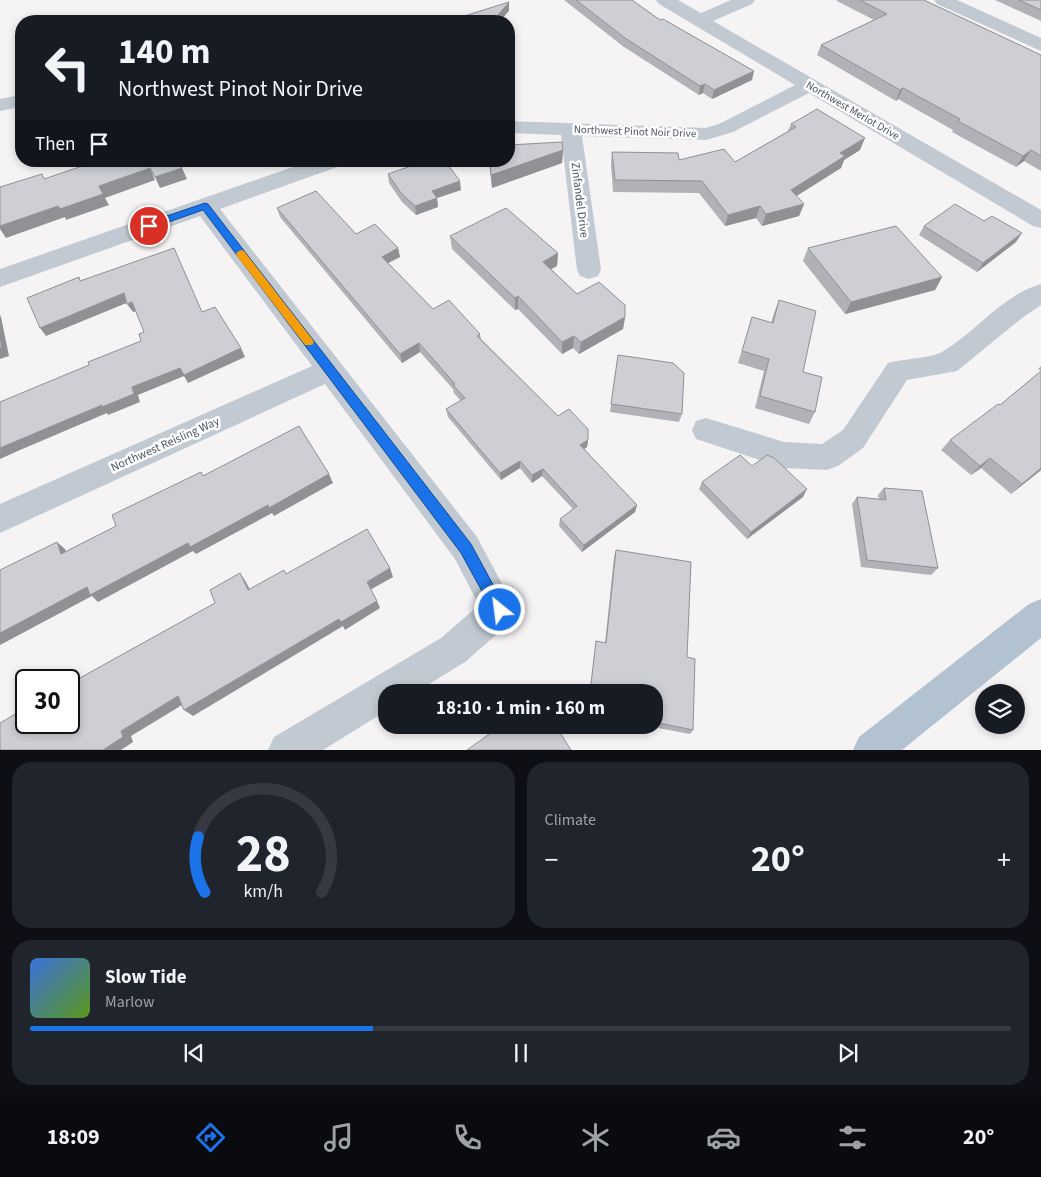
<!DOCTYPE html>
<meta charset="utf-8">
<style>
body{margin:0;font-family:"Source Sans 3",sans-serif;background:#20242c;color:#f1f3f6;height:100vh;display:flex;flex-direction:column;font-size:19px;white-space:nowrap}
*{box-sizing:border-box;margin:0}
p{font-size:16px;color:#9ea1a6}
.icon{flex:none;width:28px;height:28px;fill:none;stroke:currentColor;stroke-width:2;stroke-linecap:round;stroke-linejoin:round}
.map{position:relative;height:750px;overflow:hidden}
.drawer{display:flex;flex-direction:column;gap:12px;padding:12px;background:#0d0f14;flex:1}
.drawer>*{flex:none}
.hud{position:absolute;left:15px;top:15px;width:500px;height:152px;border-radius:20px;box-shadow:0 2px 8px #0003;background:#171b24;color:#f1f3f6;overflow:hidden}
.controls{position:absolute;left:975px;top:684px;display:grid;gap:10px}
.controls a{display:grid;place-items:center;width:50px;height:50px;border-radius:50%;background:#171b24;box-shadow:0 2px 8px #0003;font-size:25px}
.speed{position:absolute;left:15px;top:669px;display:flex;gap:10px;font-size:25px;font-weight:700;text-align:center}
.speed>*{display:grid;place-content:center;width:65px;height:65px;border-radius:50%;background:#171b24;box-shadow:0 2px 8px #0003;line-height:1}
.speed .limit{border:2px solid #111;border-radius:8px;background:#fff;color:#111}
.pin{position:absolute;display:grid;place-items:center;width:42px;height:42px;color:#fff;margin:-21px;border:2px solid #fff;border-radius:50%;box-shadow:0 1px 5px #0007}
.me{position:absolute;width:55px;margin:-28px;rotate:331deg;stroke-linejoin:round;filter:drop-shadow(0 0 4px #0008)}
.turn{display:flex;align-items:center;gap:18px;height:105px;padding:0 20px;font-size:22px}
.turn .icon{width:65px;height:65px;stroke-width:2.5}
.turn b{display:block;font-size:35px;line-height:42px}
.then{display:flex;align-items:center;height:48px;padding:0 20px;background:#0003;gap:10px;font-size:19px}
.big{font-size:38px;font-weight:700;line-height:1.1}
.drawer .widget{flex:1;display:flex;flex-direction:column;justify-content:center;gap:8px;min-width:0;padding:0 18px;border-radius:20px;background:#20242c}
.drawer .dial{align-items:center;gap:0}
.dial svg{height:130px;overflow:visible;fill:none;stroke:#363941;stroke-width:7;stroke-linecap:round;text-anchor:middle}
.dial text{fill:#f1f3f6;stroke:none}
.song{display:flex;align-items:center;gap:15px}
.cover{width:60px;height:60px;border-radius:8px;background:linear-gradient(135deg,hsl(220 70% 55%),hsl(90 70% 35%))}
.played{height:5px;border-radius:2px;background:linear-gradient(90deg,#1a73e8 35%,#363941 35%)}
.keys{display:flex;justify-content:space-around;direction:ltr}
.heat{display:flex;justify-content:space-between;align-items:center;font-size:28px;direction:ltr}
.drawer .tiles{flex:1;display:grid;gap:12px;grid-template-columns:1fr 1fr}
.widget:last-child{grid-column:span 2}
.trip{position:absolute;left:378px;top:684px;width:285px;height:50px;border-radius:20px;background:#171b24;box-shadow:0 2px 8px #0003;font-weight:700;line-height:50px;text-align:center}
.dock{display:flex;height:80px;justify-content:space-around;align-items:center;background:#090b0e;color:#9ea1a6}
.dock .icon{width:35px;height:35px}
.dock .current{color:#1a73e8}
.dock b{font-size:22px;color:#f1f3f6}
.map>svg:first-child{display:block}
</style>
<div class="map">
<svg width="1041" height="750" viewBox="0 0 1041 750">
<rect width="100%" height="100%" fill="#f5f3f3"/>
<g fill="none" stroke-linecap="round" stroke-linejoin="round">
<!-- minor -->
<path fill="#c1cad2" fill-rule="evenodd" d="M656 0H678L701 13 731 0H755L752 4 713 21 1041 210V228L1033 226 809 93 733 132 706 140 582 136 601 270 598 276 589 279 580 276 577 270 561 135 509 133V121L705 128 719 124 795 85 659 4Z
M934 0H957L1041 38V51L937 4Z
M21 95V107L0 111V99Z
M310 161H343L340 166 220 209 477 537 516 610 511 622 465 662 416 692H386V711L323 750H268L274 737 441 638 479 605 455 559 325 384 0 533V504L312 366 200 216 0 287V269Z
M1041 284V305L1022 318 957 371 907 380 863 448 838 466 827 470 784 468 696 439 692 430 696 421 706 418 784 442 822 444 843 430 888 363C902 359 931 358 942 352 976 332 1002 295 1041 284Z"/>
<!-- major -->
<path fill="#b3c2d1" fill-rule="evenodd" d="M1041 599V638L902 750H853L859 737 1029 604Z"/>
</g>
<!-- wall -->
<path fill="#b0b2b7" d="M564 0H632L660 20 752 80 712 99 703 93 699 95 624 47Z
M837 0H924L1041 55V171L1024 161 1016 167 952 132 953 130 898 99 896 101 817 55 821 45 874 20 837 1Z
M995 0H1041V21Z
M791 124 860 150 844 160 841 168 796 196 804 204 799 216 762 226 756 218 725 226 699 193 613 192 611 164 612 152 679 160 735 162 788 131Z
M563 150 562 163 492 188 489 161H509Z
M388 174 461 190 437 198 438 207 416 215 402 202 389 183Z
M277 208 398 248 400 257 388 263 433 309 480 334 481 339 558 416 588 440 587 447 584 449 637 505 635 512 582 552 559 526 560 519 573 509 542 476 532 483 520 468 501 480 448 417 446 409 461 401 454 393 453 389 420 352 402 363 280 217Z
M924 226 1016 242 977 272 919 235Z
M450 236 558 253 557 266 551 269 577 294 625 317 623 329 579 354 573 348 562 354 518 309 515 310 452 249Z
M808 248 942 277 935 290 845 314 803 261Z
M779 300 803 372 815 412 809 424 755 408 764 371 738 363 752 317 771 323 774 313Z
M618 355 682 414 679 422 610 412Z
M1041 366V470L1011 494 981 468 971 475 941 450 950 440 1000 405 1041 371 1038 369Z
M752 466 803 497 747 539 699 489 702 482Z
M884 488 938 568 931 575 861 567 852 504 857 497 879 499 878 495Z
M616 550 687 657 693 730 690 734 642 725H654V692H613L590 689 596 641 605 643 614 557Z"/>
<!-- shaded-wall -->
<path fill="#909195" d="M509 2V11L500 21H493Z
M754 71 752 80 712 99 714 90Z
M705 84 703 93 699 95 700 86Z
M903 88 898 99 896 101 900 90Z
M865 138 860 150 844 160 841 168 787 202 791 190 840 153Z
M563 150 562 163 492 188 491 175Z
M1031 150 1024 161 1016 167 1023 156Z
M150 168 155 180 105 198 109 205 66 220 65 217 6 238 0 229V226L58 206 99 186Z
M182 168 187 179 160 188 155 177Z
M460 181 461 190 437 198 438 207 416 215 415 206 432 191Z
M804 204 799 216 762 226 766 214Z
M760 206 756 218 725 226 728 215Z
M1022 233 1016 242 977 272 983 263Z
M398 248 400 257 384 265 382 257Z
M558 253 557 266 542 274 543 262Z
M942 277 935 290 845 314 851 302Z
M124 293 129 302 46 336 40 328Z
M518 296V309L515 310V298Z
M132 302 137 311 133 312 127 304Z
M0 315 1 317 9 356 0 359Z
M625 317 623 329 579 354 581 342Z
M574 336 573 348 562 354V342Z
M419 343 420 352 402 363 400 354Z
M241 348 245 357 188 383 184 376 138 395 140 402 108 415 107 413 20 450 0 459V448L132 387 180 368Z
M588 440 587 447 579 453 580 445Z
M990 458 981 468 971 475 980 466Z
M520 461V468L501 480 500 473Z
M1041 468V470L1011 494 1022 484Z
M543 469 542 476 532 483V475Z
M329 474 333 483 274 516 272 513 196 554 193 551 98 602 92 596 0 645V633L87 587 188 543 268 505Z
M807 489 803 497 747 539 751 532Z
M637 505 635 512 582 552 584 545Z
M57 542 65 549 70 562 61 554Z
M390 568 393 577 370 590 367 582Z
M240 573 246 582 254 598 248 590Z
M377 601 380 608 345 630 343 626 193 716 184 710 339 619Z
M178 696 187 702 131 736 133 742 121 750H103L121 731Z"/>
<!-- building -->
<path fill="#cdcfd5" stroke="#909195" d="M576 0H632L660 20 663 19 754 71 714 90 705 84 700 86 625 38Z
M860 0H924L1041 55V156L1031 150 1023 156 958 121 960 119 903 88 900 90 821 45 887 14Z
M1019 0H1041V10Z
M509 2 493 21H457L461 17Z
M817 109 865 138 840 153 845 156 791 190 804 204 766 214 760 206 728 215 702 181 615 180 612 152 678 153 679 160 724 149 735 162 796 127 791 124Z
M562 142 563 150 491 175 490 161H509V145Z
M97 161H178L182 168 155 177 150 168 99 186 103 194 60 209 58 206 0 226V187L42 174 44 179Z
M425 161H445L460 181 432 191 437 198 415 206 401 193 388 174Z
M316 191 356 234 375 224 398 248 382 257 433 309 449 300 480 334 477 336 558 416 569 409 588 429V440L580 445 637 505 584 545 560 519 577 506 543 469 532 475 520 461 500 473 446 409 465 398 453 385 455 384 419 343 400 354 277 208Z
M955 204 984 221 992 216 1022 233 983 263 924 226Z
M506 208 558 253 543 262 577 294 599 282 625 305V317L581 342 574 336 562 342 518 296 515 298 450 236Z
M896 226 942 277 851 302 808 248Z
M174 248 202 312 215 307 241 348 184 375 180 368 132 387 134 394 102 407V405L0 448V402L89 365 88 362 141 341 139 334 144 332 132 302 127 304 124 293 40 328 27 298 79 277 80 281Z
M779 300 816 311 803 372 822 377 815 412 760 396 769 359 742 351 752 317 773 323Z
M0 337 2 347 0 348Z
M618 355 673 363 684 373 682 414 611 404Z
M1041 371V468L1022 484 990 458 980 466 950 440 998 404 1000 405Z
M299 426 329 474 269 508 268 505 190 547 188 543 90 595 87 587 0 633V570L57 542 61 554 116 526 112 515 201 472 203 476Z
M740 455 752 466 767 455 774 458 807 489 751 532 702 482Z
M884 488 922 491 938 568 867 560 857 497 886 500Z
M367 529 390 568 367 582 377 601 341 622 339 619 184 710 178 696 121 731 123 737 103 750H0V723L26 708V722H69V684L215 603 210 590 240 573 248 590 284 570 286 574Z
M616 550 691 562 687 657 695 659 693 730 654 722V692H619L620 688 591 684 596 641 606 643Z
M502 725H555L571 750H467Z"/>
<!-- route -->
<path fill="#1a73e8" stroke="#114b97" d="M205 203 208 204 471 544 504 605 506 610 504 615 500 617 495 615 461 553 203 210 149 229 144 226 146 223Z"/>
<!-- slow -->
<path fill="#f59e0b" d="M241 250 244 251 312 339 314 342 312 345H305L237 256 236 253Z"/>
<g text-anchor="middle" stroke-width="5" stroke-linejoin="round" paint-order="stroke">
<!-- far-street labels -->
<g font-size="11" fill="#4a5661" stroke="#fff">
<text transform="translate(853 110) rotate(30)" y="4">Northwest Merlot Drive</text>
<text transform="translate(635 131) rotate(2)" y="4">Northwest Pinot Noir Drive</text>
</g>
<!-- street labels -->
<g font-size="12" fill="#4a5661" stroke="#fff">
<text transform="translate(580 200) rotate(83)" y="4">Zinfandel Drive</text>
<text transform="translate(165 444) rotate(-24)" y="4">Northwest Reisling Way</text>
</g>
</g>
</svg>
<div class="controls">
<a><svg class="icon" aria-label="layers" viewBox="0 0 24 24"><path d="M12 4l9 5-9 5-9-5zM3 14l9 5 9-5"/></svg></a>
</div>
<div class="speed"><div class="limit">30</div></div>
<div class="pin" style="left:149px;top:226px;background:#d93025"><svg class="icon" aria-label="arrive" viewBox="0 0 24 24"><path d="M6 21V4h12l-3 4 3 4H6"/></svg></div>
<svg class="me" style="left:500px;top:610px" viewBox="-20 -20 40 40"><circle r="17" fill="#1a73e8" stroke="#fff" stroke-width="3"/><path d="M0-11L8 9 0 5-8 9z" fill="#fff"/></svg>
<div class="trip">18:10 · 1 min · 160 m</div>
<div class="hud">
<div class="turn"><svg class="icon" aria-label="left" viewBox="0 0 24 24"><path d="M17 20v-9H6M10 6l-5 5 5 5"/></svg><div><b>140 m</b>Northwest Pinot Noir Drive</div></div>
<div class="then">Then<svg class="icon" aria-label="arrive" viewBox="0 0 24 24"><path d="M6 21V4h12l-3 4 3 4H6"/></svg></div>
</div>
</div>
<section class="drawer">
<div class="tiles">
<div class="widget dial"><svg viewBox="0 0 100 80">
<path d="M14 69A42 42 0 1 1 86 69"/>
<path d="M14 69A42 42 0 0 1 10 35" stroke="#1a73e8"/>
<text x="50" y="56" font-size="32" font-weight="700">28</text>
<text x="50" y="72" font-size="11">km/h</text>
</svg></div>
<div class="widget"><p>Climate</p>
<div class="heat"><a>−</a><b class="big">20°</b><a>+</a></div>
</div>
<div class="widget">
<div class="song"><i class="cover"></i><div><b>Slow Tide</b><p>Marlow</p></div></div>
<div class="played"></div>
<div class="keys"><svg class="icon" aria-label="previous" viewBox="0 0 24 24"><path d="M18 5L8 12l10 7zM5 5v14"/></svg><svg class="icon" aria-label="pause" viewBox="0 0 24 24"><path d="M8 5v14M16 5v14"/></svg><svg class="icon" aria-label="next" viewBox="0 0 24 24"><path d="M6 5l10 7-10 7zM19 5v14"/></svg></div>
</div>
</div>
</section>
<nav class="dock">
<b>18:09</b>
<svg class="icon current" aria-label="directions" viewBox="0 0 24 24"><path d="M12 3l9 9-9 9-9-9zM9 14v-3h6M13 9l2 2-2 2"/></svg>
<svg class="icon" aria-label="music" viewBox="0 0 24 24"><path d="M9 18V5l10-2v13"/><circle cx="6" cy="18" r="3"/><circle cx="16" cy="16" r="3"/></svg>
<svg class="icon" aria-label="phone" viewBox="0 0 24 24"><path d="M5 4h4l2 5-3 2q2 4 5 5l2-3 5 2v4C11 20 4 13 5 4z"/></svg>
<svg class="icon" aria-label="climate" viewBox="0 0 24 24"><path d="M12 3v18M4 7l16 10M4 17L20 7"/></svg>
<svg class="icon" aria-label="car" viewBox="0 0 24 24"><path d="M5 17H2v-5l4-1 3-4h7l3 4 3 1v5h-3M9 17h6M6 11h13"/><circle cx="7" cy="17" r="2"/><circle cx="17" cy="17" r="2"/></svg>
<svg class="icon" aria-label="filters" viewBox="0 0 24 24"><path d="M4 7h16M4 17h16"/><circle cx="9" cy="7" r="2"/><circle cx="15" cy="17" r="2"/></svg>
<b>20°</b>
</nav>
